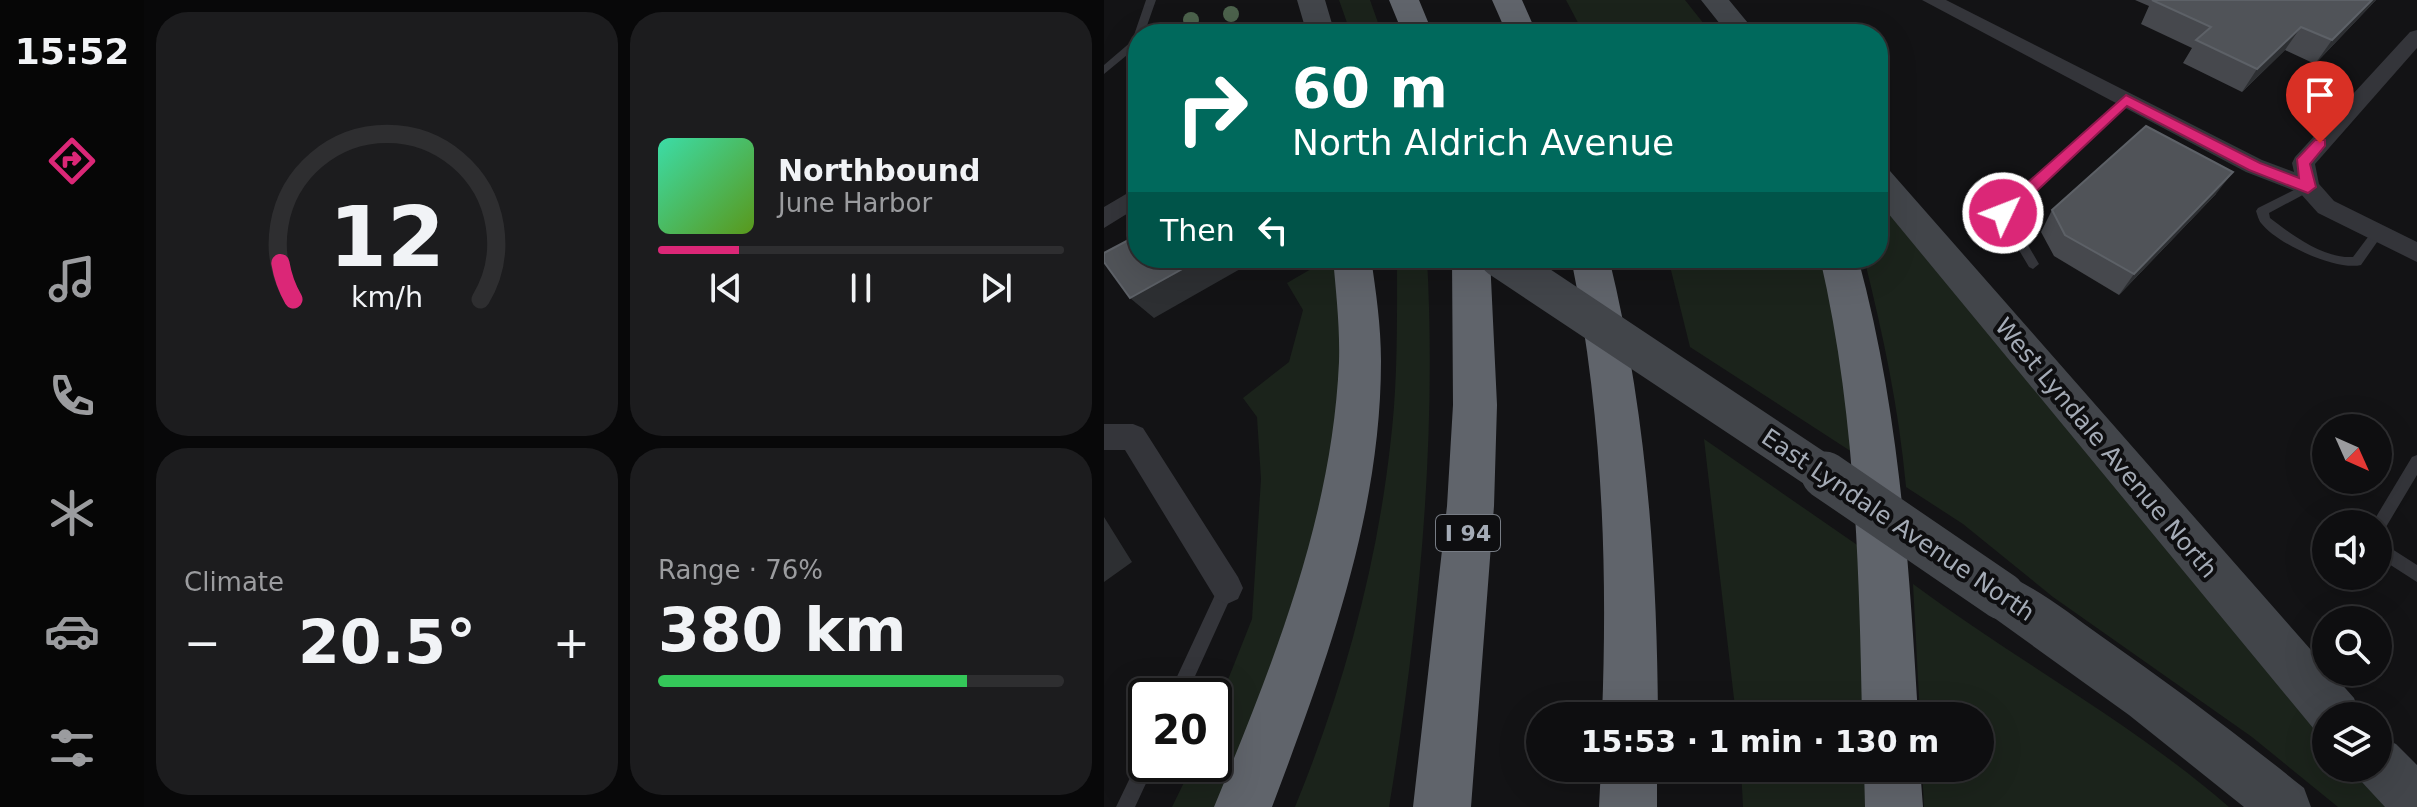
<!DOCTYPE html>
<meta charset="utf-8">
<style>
body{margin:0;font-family:"DejaVu Sans",sans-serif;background:#1c1c1e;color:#f1f3f6;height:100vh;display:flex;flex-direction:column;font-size:30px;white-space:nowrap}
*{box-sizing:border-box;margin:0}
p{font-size:26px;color:#9b9c9f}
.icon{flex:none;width:44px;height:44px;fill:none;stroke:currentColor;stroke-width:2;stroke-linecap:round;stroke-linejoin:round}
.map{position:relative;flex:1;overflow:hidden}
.panel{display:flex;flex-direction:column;gap:12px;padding:12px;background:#080809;width:960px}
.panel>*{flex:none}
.banner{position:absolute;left:24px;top:24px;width:760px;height:244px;border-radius:32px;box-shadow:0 8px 32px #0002,0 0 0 2px #2e2e30;background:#00695c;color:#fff;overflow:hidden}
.needle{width:52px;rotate:135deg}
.buttons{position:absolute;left:1208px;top:414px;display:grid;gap:16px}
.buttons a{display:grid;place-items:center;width:80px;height:80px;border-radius:50%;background:#0e0e10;box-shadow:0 8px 32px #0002,0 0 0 2px #2e2e30;font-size:40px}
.speed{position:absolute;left:24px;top:678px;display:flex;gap:16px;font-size:40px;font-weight:700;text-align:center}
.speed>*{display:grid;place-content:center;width:104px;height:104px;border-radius:50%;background:#0e0e10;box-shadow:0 8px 32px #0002,0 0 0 2px #2e2e30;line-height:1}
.speed .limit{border:4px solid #111;border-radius:12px;background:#fff;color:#111}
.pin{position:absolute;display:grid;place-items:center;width:68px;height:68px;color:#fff;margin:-82px -34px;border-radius:50% 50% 50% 0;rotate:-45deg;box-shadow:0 0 8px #0007}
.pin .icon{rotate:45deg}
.me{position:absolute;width:88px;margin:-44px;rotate:47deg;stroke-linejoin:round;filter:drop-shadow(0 0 6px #0008)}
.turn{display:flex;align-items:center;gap:28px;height:168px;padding:0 32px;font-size:36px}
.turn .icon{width:104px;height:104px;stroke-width:2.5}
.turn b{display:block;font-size:56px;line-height:68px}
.then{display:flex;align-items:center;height:76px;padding:0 32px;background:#0003;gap:16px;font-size:30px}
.big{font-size:60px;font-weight:800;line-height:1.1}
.panel .card{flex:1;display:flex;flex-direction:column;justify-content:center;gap:12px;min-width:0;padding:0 28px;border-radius:32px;background:#1c1c1e}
.panel .dial{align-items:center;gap:0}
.dial svg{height:208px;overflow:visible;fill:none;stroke:#2e2e30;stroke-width:7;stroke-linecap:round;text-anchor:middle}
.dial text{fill:#f1f3f6;stroke:none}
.song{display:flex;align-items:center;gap:24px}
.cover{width:96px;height:96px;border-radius:12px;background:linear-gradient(135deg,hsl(160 70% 55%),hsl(90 70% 35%))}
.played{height:8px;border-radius:4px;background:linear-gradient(90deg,#db2777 20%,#2e2e30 20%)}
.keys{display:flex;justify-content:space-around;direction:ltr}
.heat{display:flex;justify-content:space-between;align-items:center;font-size:44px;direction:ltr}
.charge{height:12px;border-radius:6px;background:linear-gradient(90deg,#34c759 76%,#2e2e30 0)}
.panel .tiles{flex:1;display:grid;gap:12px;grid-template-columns:repeat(2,1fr)}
.trip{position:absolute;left:422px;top:702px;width:468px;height:80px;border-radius:40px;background:#0e0e10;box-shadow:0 8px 32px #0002,0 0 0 2px #2e2e30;font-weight:800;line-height:80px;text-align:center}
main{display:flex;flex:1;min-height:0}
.tabs{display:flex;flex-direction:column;width:144px;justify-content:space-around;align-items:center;background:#060606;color:#9b9c9f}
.tabs .icon{width:56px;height:56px}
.tabs .selected{color:#db2777}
.tabs b{font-size:36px;color:#f1f3f6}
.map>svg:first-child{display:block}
</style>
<main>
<nav class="tabs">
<b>15:52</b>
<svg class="icon selected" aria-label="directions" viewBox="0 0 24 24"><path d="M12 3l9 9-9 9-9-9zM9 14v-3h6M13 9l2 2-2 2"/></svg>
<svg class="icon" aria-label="music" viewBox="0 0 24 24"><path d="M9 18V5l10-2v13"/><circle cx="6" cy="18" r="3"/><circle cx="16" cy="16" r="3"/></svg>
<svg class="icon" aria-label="phone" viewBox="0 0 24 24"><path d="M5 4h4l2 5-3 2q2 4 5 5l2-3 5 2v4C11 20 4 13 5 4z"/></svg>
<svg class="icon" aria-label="climate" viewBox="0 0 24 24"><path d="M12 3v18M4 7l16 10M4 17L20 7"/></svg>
<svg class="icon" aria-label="car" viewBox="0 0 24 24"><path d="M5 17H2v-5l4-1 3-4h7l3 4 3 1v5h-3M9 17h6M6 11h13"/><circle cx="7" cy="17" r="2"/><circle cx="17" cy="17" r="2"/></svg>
<svg class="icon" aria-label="filters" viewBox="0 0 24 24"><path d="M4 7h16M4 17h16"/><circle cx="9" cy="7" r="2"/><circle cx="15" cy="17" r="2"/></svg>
</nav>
<section class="panel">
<div class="tiles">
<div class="card dial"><svg viewBox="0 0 100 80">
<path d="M14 69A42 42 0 1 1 86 69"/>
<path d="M14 69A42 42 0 0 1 9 55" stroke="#db2777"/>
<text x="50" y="56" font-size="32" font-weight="700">12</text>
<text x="50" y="72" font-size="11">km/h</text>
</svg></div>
<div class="card">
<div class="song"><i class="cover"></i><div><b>Northbound</b><p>June Harbor</p></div></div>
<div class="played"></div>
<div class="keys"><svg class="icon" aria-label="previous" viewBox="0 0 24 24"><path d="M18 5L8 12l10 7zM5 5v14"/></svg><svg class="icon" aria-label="pause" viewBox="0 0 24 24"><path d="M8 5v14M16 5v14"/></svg><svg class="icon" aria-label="next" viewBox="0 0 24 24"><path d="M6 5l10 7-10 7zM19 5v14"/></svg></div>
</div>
<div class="card"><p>Climate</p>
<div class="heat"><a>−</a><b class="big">20.5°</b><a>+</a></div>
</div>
<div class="card"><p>Range · 76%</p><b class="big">380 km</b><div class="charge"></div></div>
</div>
</section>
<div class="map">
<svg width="1313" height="807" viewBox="0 0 1313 807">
<rect width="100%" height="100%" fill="#131315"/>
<!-- green -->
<path fill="#1b231b" d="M235 0H266L278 34H247Z
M462 0H581L608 34H480Z
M774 199 1222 736V768H1252L1287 807H1234L1148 737 949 597 859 524 802 487C795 409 779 334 760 258H774Z
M226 258H231L238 344 236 418 219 510 120 807H68L89 764H110V715L148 619 157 479 153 417 139 398 185 362 199 310 183 283Z
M293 258H323C333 442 315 626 285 807H191C238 692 272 571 286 447 294 385 293 321 293 258Z
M564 258H720L751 454 586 347Z
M600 439 759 549 766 716H632Z
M809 584C913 661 1027 722 1125 807H820L818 768H876V716H816Z
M637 768H768L769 807H639Z"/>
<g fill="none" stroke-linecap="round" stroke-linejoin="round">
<!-- lane -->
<path fill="#34353a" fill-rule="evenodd" d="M42 0H52L40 34H34V46L0 74V65L28 41Z
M1022 96 1026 97V101L906 214 935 264 929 269 925 267 893 213 895 210Z
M1204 183 1208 184V190L1165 213 1166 218C1188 235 1220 259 1249 257L1270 229H1278L1280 232 1278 235 1257 265C1232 271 1173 244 1157 223 1155 221 1153 214 1152 211L1154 208Z
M1313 455V475L1279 532 1274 534V524H1268L1269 522 1308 457Z
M1274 540 1313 565V582L1274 557Z
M123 580 129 582 131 588 82 696H64L117 582Z
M42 754V764H51L31 807H12L36 757Z"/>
<!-- street -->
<path fill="#34353a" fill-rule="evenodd" d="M818 0H842L1158 160 1190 172 1188 163 1191 157 1306 32 1313 30V48L1211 164 1215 184 1230 201 1313 242V262L1214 213 1196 193 1142 172Z
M34 187V207L0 228V207Z
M0 424H29L39 428 134 577 139 588 134 599 123 604 112 599 21 450H0Z"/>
<!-- secondary -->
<path fill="#42454a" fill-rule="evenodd" d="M193 0H221L231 34H203Z
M597 0H625L653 34H624Z
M774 167 786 171 1222 667V672H1227L1250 698 1257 716H1222V737L1214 734 774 201Z
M898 573C934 588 966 614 997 636 1066 684 1134 735 1200 788L1207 807H1140L1025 715 882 612 875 596 882 580Z
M1274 736 1292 744 1313 765V807H1281L1256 780 1251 768H1274Z"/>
<!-- highway -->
<path fill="#60646b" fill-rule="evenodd" d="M285 0H315L329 34H299Z
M388 0H418L433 34H403Z
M229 258H267C272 292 277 326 277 361 277 516 222 664 168 807H110C169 664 228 518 235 362 236 327 232 292 229 258Z
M348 258H386L393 405 390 506 367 807H309L343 506 349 405Z
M467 258H505C542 409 553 561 554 716H498C504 561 498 410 467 258Z
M716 258H754C795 408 805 561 814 716H758C755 562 751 409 716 258Z
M497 768H553V807H495Z
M760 768H816L819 807H761Z"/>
<!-- secondary-bridge-far1 -->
<path stroke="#42454a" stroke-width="38" d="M395 258 724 477"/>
<!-- secondary-bridge -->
<path stroke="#42454a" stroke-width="47" d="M721 475 898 596"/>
</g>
<!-- trees -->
<g fill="#4c624c">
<circle cx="127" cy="14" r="8"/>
<circle cx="87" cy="20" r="8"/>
</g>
<!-- wall -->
<path fill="#46484d" d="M1031 0H1272L1211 64 1181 50 1138 92 1079 63 1088 48 1037 24 1045 6Z
M1112 194 1015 295 950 256 937 232 948 210Z"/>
<!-- shaded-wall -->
<path fill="#2d2f32" d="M1268 0H1272L1211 64 1228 40Z
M1197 27 1181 50 1138 92 1153 69Z
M1129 172 1112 194 1015 295 1030 274Z
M98 258H170L157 265 152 260 50 318 26 298Z
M0 517 28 562 0 582Z"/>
<!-- building -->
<path fill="#505358" stroke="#5d6167" stroke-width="2" d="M1048 0H1268L1228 40 1197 27 1153 69 1092 40 1107 27Z
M1042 126 1129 172 1030 274 961 235 948 210Z
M34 235V258H98L26 298 0 262V253Z"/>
<!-- route -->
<path fill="#db2777" stroke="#8e194d" stroke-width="2" d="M1022 95 1156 163 1195 178 1193 159 1211 140H1221V146L1206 164 1212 187 1204 193 1145 170 1023 106 905 217H894V209Z"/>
<g text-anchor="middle" stroke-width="8" stroke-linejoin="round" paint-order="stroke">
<!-- shield labels -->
<rect fill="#0e0e10" stroke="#777c84" stroke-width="2" x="332" y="515" width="64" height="36" rx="6"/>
<g font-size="22" font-weight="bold" fill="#a4abb6">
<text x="364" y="541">I 94</text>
</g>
<!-- street labels -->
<g font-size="24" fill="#a4abb6" stroke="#0e0e10">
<text transform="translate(1002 448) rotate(50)" y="8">West Lyndale Avenue North</text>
<text transform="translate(794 525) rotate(34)" y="8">East Lyndale Avenue North</text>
</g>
</g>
</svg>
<div class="buttons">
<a><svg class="needle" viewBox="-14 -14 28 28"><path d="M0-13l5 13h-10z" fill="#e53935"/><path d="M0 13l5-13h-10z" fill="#9b9c9f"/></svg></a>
<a><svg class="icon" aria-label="sound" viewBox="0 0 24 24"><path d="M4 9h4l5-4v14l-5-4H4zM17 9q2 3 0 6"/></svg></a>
<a><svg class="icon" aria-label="search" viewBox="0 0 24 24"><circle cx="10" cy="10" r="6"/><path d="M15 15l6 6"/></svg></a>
<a><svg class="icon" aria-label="layers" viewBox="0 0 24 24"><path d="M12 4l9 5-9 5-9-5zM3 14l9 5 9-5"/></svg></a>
</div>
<div class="speed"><div class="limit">20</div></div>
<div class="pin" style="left:1216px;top:143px;background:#d93025"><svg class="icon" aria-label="arrive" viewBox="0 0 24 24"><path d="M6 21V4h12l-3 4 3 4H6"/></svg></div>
<svg class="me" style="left:899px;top:213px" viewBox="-20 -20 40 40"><circle r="17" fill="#db2777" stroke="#fff" stroke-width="3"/><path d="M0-11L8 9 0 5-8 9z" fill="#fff"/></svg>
<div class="trip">15:53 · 1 min · 130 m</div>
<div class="banner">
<div class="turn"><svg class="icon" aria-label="right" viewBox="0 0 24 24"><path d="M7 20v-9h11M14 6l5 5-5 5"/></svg><div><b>60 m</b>North Aldrich Avenue</div></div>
<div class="then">Then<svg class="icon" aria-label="left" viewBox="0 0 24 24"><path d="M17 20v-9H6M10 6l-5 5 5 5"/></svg></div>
</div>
</div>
</main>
